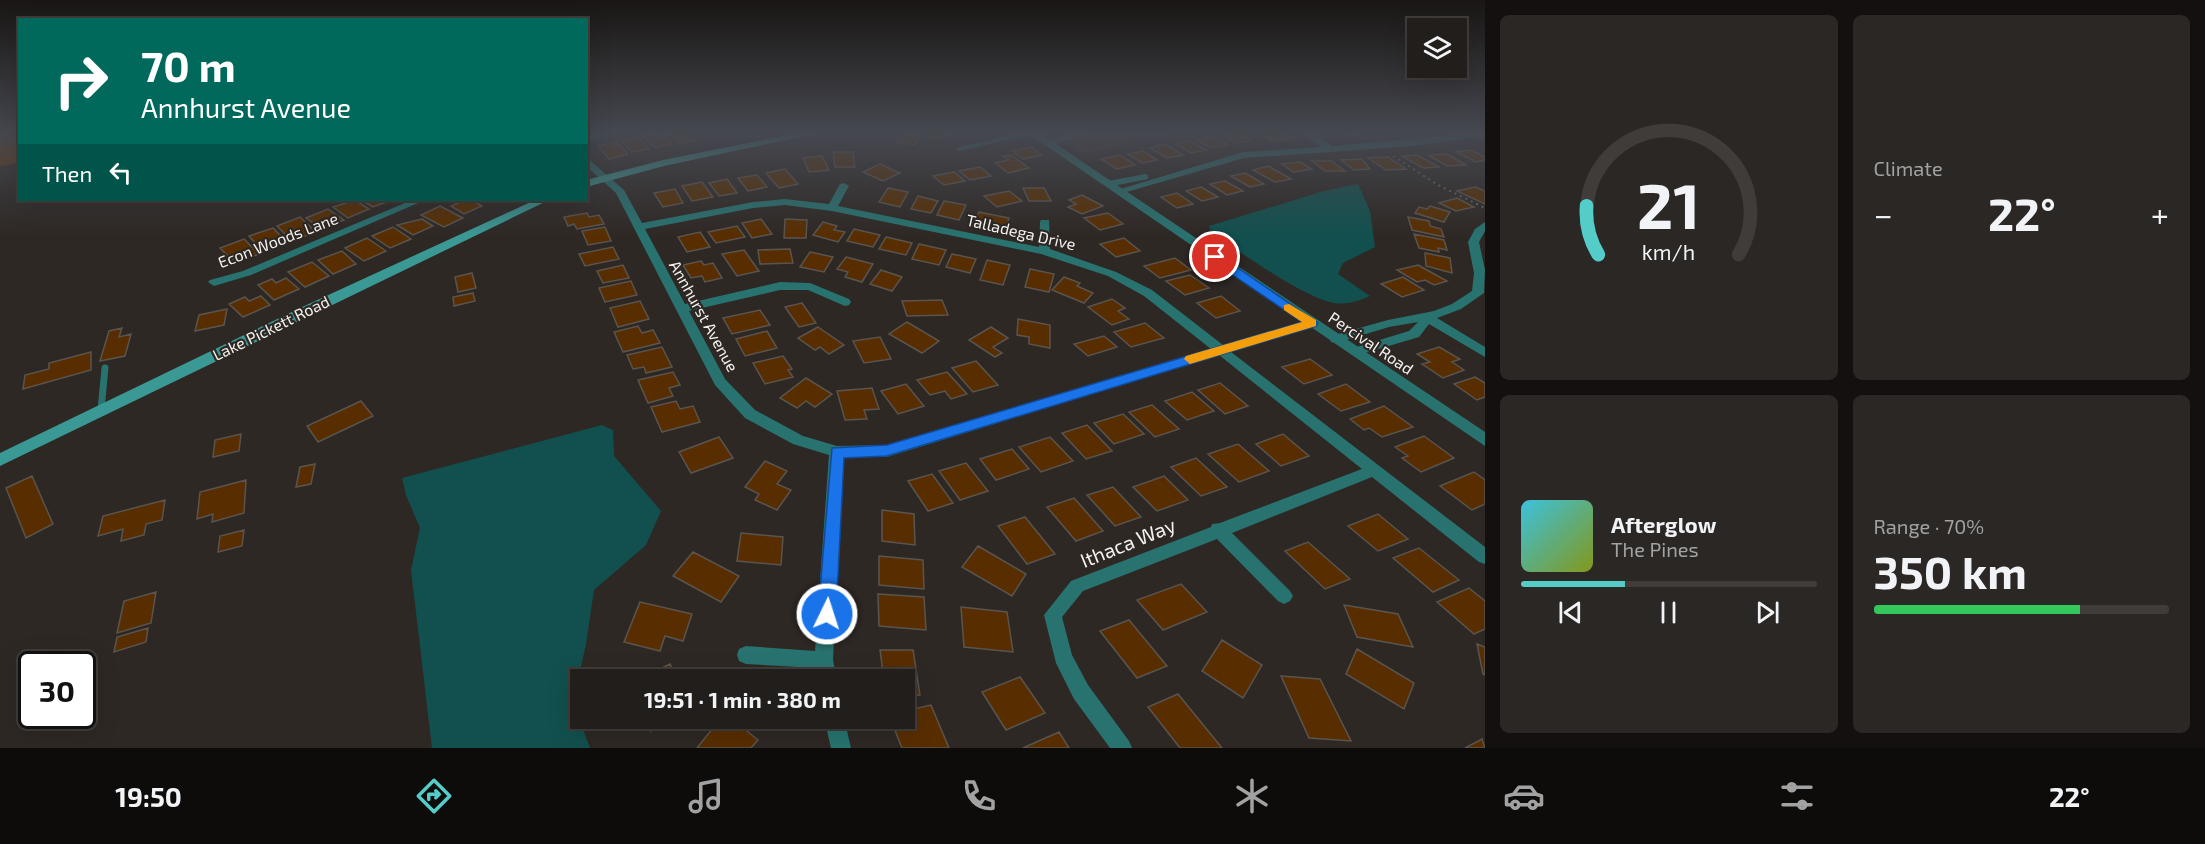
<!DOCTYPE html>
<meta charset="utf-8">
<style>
body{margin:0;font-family:"Exo 2",sans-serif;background:#2a2724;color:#f1f3f6;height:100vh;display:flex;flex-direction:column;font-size:22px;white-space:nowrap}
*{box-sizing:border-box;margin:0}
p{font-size:20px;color:#a2a2a3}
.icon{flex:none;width:33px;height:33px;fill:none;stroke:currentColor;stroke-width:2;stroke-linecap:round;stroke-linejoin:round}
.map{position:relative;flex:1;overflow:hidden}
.details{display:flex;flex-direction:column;gap:15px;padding:15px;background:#13100f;width:720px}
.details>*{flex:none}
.banner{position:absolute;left:18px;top:18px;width:570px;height:183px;border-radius:0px;box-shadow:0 6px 24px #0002,0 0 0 2px #3f3c3a;background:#00695c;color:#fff;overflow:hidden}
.tools{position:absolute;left:1407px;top:18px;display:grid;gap:12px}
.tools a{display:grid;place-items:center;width:60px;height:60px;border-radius:0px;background:#221e1b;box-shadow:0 6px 24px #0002,0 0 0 2px #3f3c3a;font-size:30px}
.speed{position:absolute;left:18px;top:651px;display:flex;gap:12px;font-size:30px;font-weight:700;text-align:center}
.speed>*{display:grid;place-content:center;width:78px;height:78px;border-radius:50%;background:#221e1b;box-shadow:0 6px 24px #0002,0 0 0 2px #3f3c3a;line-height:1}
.speed .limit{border:3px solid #111;border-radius:9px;background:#fff;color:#111}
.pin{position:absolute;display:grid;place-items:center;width:51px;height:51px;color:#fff;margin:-26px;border:3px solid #fff;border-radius:50%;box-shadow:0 2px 6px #0007}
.me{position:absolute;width:66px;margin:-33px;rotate:4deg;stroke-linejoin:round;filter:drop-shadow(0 0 4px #0008)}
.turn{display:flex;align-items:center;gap:21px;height:126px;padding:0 24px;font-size:27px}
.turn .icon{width:78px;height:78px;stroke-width:2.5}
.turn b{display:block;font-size:42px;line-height:51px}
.then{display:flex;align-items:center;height:57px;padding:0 24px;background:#0003;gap:12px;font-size:22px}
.big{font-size:45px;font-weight:700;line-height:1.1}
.details .tile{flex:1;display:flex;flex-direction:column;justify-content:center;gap:9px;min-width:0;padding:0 21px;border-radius:9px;background:#2a2724}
.details .dial{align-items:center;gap:0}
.dial svg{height:156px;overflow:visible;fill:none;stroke:#3f3c3a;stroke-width:7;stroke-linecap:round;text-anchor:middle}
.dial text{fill:#f1f3f6;stroke:none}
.song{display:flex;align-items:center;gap:18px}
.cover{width:72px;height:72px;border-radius:9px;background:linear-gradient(135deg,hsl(190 70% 55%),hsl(70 70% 35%))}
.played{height:6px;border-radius:3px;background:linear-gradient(90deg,#54cdc8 35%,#3f3c3a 35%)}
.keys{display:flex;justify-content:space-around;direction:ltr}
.heat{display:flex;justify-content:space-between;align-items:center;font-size:33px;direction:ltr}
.charge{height:9px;border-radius:4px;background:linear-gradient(90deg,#34c759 70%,#3f3c3a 0)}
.details .tiles{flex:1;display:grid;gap:15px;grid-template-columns:repeat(2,1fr)}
.trip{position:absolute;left:570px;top:669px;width:345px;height:60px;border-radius:0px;background:#221e1b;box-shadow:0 6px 24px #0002,0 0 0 2px #3f3c3a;font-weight:700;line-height:60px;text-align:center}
.dock{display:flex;height:96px;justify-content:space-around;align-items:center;background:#0e0c0b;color:#a2a2a3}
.dock .icon{width:42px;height:42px}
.dock .active{color:#54cdc8}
.dock b{font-size:27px;color:#f1f3f6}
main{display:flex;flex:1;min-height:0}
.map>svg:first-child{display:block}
</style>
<main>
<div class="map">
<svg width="1485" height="748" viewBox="0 0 1485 748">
<rect width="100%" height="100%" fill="#2e2824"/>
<!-- built -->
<path fill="#3c322a" d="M1053 132H1187L1082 154Z"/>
<!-- green -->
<path fill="#6d3a00" d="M0 132H19V163L0 166Z"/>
<!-- water -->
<path fill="#11504e" d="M1358 184 1370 211 1375 247 1343 263 1338 274 1370 296C1359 301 1346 305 1334 303 1301 296 1241 252 1211 233L1209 226 1324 191Z
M602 425 613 430 614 456 661 511 646 545 594 590 586 644 573 702 590 748H432L411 570 420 528 406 495 402 478Z"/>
<!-- building -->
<path fill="#582e00" stroke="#5a544f" stroke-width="1.5" d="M668 132H689L697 141 678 144Z
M924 132H948L952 135 932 139Z
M1239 132 1251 141 1237 143 1222 134Z
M1259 132H1283L1293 139 1272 141Z
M1331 132H1354L1359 135 1339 137Z
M903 133 921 136 915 145 897 142Z
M653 134 656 137 664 135 672 144 655 148 644 136Z
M1212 136 1228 145 1211 148 1196 140Z
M640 138 649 149 632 152 622 141Z
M1190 141 1206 150 1191 153 1175 144Z
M617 142 628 154 609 159 598 146Z
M1165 144 1183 155 1167 158 1150 148Z
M1031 147 1042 155 1023 159 1012 151Z
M1471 150 1485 157V160L1476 162 1456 152Z
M1143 151 1157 160 1142 163 1128 154Z
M833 152H853L855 167H835Z
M1447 154 1466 165 1447 166 1428 155Z
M1011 155 1029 168 1008 173 995 163 1009 160 1003 156Z
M1120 155 1135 165 1117 169 1101 159Z
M1417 155 1439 167 1423 168 1402 156Z
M822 156 829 170 809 172 803 158Z
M1388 157 1406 169 1386 170 1368 158Z
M1362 159 1370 169 1354 170 1341 160Z
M1312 161H1331L1345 171H1325Z
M1300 162 1312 169 1293 172 1282 164Z
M880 164 900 173 883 181 863 172Z
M1268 166 1291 179 1275 182 1253 170Z
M980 167 991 176 970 180 959 171Z
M785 169 798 184 779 188 766 173Z
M954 172 965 181 944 185 933 176Z
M1245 173 1264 184 1250 187 1231 176Z
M757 175 767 187 748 191 738 178Z
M727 179 737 193 719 196 709 183Z
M1225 181 1243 191 1227 195 1210 184Z
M702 182 713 197 692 201 682 186Z
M1201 187 1218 197 1202 201 1186 191Z
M1475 187 1485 191V204L1457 191Z
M888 188 908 192 900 207 879 202Z
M1023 188H1044L1051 201H1029Z
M675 189 683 203 663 207 654 193Z
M1009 191 1022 201 997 207 984 196Z
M1177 193 1193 204 1177 208 1161 197Z
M1082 195 1103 206 1082 214 1068 207 1076 204 1069 200Z
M918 196 938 201 931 213 911 209Z
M1457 198 1474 207 1456 211 1439 203Z
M355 200 369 209 348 218 333 207Z
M361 200H392L373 207Z
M453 200H471L482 206 464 214 451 206 458 203Z
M944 201 966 205 959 220 937 215Z
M440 206 463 218 444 227 421 215Z
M1430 206 1450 212 1444 222 1415 213 1419 207 1427 209Z
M328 209 344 220 332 225 328 222 318 226 306 218Z
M979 212 1009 218 1005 230 974 223Z
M587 213 589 217 599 215 604 224 577 229 574 224 568 226 564 217Z
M1108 213 1123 224 1100 230 1084 218Z
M300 217 316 232 292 241 277 226Z
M1408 217 1429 221 1430 226 1441 229 1444 237 1412 230Z
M422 219 433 226 413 235 397 225Z
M761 219 772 234 752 238 742 223Z
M785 219 807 220 806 238H784Z
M823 222 837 226 834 230 845 232 838 242 813 235Z
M737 226 745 237 716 243 708 232Z
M393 227 411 239 390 248 372 236Z
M605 227 611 241 588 245 582 231Z
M273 228 288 243 263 252 249 236Z
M854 229 880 235 873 247 847 241Z
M700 232 710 247 687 252 678 237Z
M1414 234 1444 240 1447 250 1438 248 1439 252 1419 248Z
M886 237 912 243 906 255 879 249Z
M367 238 386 251 364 261 345 248Z
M1124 238 1140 251 1116 257 1100 244Z
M244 239 259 254 246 259 243 256 232 260 220 248Z
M919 244 946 250 939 265 912 259Z
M613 247 619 259 585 266 579 254Z
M790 249 793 263 760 264 758 250Z
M744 250 759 271 737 276 722 254Z
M342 251 356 264 333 274 318 260Z
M810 252 833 257 824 272 800 267Z
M1425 253 1450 258 1452 273 1426 266Z
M952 254 976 259 970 273 946 267Z
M846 257 873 264 862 282 845 277 848 272 837 269Z
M1175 258 1191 270 1160 278 1144 266Z
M987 260 1010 265 1003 285 980 280Z
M701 261 704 265 713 263 722 278 705 282 702 276 691 278 683 265Z
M312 262 329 276 305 287 288 272Z
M623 265 629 278 603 283 597 271Z
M1418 265 1447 281 1434 285 1425 280 1417 282 1397 270Z
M1030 269 1054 274 1049 292 1025 287Z
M881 270 902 277 892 291 870 284Z
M472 273 476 288 458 292 455 277Z
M1190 275 1209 288 1185 295 1166 281Z
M1064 277 1080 283 1077 286 1093 293 1084 303 1052 290Z
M1403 277 1424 290 1402 297 1381 284Z
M286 278 299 289 274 300 258 285 272 279 276 283Z
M631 281 637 295 605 302 599 288Z
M473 293 475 301 454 306 453 297Z
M261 296 270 305 243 317 229 304 245 297 249 301Z
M1221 296 1240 311 1216 318 1197 303Z
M1112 299 1125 308 1118 311 1129 319 1112 325 1088 307Z
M942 300 948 315 907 316 902 301Z
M640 301 649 319 618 327 610 308Z
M802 303 816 323 799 327 785 307Z
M227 309 224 325 195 331 199 315Z
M760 310 770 325 732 334 723 318Z
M1018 319 1050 325V348L1029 344V337L1017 335Z
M907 322 939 341 922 353 889 334Z
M1145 323 1164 338 1131 347 1114 332Z
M638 326 642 333 653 330 660 343 623 352 614 332Z
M818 327 844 345 829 354 820 347 815 350 798 338Z
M991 327 1008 338 993 347 1002 353 995 357 969 340Z
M122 328 119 337 131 334 125 356 100 361 109 331Z
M767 331 777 348 745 356 736 339Z
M1104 336 1117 347 1088 356 1074 344Z
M880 337 891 359 864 363 853 341Z
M662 347 672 367 646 373 644 367 633 369 627 355Z
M1439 347 1460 359 1452 362 1464 370 1443 378 1422 364 1430 362 1417 354Z
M91 352V370L23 389 25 375 49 369V363Z
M783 356 792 369 788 370 793 377 765 384 753 363Z
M1310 359 1332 375 1304 384 1282 367Z
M976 361 998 385 973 392 952 368Z
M673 372 680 385 669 388 673 396 648 403 638 380Z
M947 372 967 394 951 399 945 391 930 395 917 380Z
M1475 377 1485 383V397L1477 400 1454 384Z
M806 378 832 394 815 407 806 401 797 408 780 398Z
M1220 383 1248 406 1225 414 1198 390Z
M906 384 924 406 898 414 881 391Z
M1346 384 1370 402 1341 411 1318 394Z
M872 388 879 409 864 410 867 419 845 420 837 391Z
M1192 392 1214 411 1187 420 1165 401Z
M361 401 373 416 318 442 307 426Z
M676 401 680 409 693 406 700 422 662 432 651 407Z
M1152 405 1179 429 1155 437 1129 412Z
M1384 406 1413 427 1382 437 1369 428 1364 430 1350 419Z
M1123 414 1144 434 1114 444 1094 423Z
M1087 425 1112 451 1086 459 1062 433Z
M241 434 239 451 213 457 215 440Z
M1283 434 1309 456 1281 466 1256 444Z
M1424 436 1454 458 1421 472 1402 458 1408 456 1395 447Z
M719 437 733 458 691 473 679 452Z
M1050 437 1073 461 1041 472 1019 447Z
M1238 444 1269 471 1239 482 1208 454Z
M1012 449 1029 469 996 480 980 459Z
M1196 458 1227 487 1201 496 1171 467Z
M765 461 787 471 777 484 791 490 777 510 755 500 759 494 745 487Z
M966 463 988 491 960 500 939 471Z
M315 464 311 484 296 487 300 467Z
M1474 472 1485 480V504L1472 510 1440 486Z
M932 474 953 503 928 511 908 481Z
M32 476 53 524 26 538 6 488Z
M1164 476 1188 500 1157 511 1133 487Z
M246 480 244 513 212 522 213 514 197 519 200 492Z
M1113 487 1141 517 1115 526 1087 495Z
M1074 498 1103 531 1076 541 1047 507Z
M165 500 162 520 146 524 144 535 121 541 123 529 98 536 103 516Z
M882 510 914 514 915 545 882 541Z
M1378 514 1408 539 1378 551 1348 526Z
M1025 517 1055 554 1027 564 998 526Z
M244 530 242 546 218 552 220 536Z
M741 533 783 537 781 565 737 561Z
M1308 542 1350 579 1325 589 1285 551Z
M978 546 1026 574 1012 596 962 567Z
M1419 548 1459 580 1433 592 1393 558Z
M693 552 739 576 721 602 673 576Z
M879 556 923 560 924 589 879 585Z
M1181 584 1207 612 1163 630 1137 600Z
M1469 588 1485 601V629L1474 634 1437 602Z
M156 592 151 623 117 633 124 601Z
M878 594 924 597 926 630 879 626Z
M640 602 692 614 683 641 665 636 660 651 624 642Z
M1344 605 1398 614 1413 647 1357 637Z
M961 607 1007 612 1013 652 964 647Z
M1129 620 1167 666 1137 678 1100 631Z
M148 628 146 642 114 652 117 637Z
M1222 640 1262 665 1243 698 1202 671Z
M1477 644 1485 647V675L1483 674Z
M1357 649 1414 683 1404 709 1346 674Z
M880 650H913L920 695H904V680H884Z
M670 664 678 680H637Z
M1281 676 1320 679 1351 741 1309 738Z
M1020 677 1045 713 1006 730 982 692Z
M1178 694 1222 748H1180L1148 707Z
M931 705 949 748H902L890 718H904V711Z
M645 718H677L651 731Z
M721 718H731L758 740 751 748H697Z
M1059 732 1069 748H1023Z
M1482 739 1485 748H1465Z"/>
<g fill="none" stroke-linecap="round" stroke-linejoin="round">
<!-- path -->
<path stroke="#6a6561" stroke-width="2" stroke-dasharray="2 4" stroke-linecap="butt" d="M1393 156 1438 185 1485 208"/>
<!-- service-far1 -->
<path stroke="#287370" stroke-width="5" d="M1046 143 1088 132"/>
<!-- service -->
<path stroke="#287370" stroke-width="7" d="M101 410 105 368"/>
<!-- minor -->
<path fill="#287370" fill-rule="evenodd" d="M602 132H618L586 142V136Z
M1022 132 1037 133 960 151 955 148Z
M1300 132H1311L1332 146 1485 132V136L1414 146 1244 158 1123 193H1115L1114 191 1243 152 1321 147Z
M586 157 624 190 642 223 753 202 785 199 829 204 840 184 844 183 849 186 838 206 1039 247 1040 222 1041 220H1049L1050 249 1116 272 1152 290 1223 345 1308 320H1316L1318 323 1316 326 1231 352 1485 547V564L1479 562 1372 477 1232 533 1290 591 1293 596 1290 601 1284 604 1278 601 1217 539 1083 591 1062 617 1072 655 1088 685 1129 741 1132 748H1110L1074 699 1056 663 1044 615 1071 581 1211 527 1212 524 1220 523 1362 469 1219 355 887 457H844L833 660 837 680H817L816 668 746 664 739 661 737 655 739 649 746 646 815 651 829 455 793 444 745 418 715 385 616 193 586 166ZM785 205 832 211 1041 254 1108 276 1144 296 1211 349 887 445 837 446 803 436 755 410 725 379 689 311 780 290H808L845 306 849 305 851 302 849 299 810 283 780 282 685 304 645 229 753 208Z
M1145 174 1148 175V179L1108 187 1103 184 1108 181Z
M412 200H425L251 275 214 286 208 282 210 280 243 271Z
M1485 222V231L1479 242 1485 270 1484 293 1461 309 1437 318 1485 347V357L1429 324 1419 337 1355 356 1348 352 1350 349 1409 331 1418 322 1389 327 1336 343 1331 342 1330 339 1331 336 1388 320 1434 311 1452 304 1472 291 1474 273 1468 242 1475 229Z
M824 718H844L851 748H831Z"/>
<!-- tertiary -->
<path fill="#287370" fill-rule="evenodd" d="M1026 132H1038L1485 432V446Z"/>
<!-- secondary -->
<path fill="#3b9995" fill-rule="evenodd" d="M802 132H824L664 166 586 187V180L663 160Z
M535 200H549L0 466V453L300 308Z"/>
</g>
<!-- sky -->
<linearGradient id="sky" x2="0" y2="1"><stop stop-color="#191614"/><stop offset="0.56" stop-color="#464850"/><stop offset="1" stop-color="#464850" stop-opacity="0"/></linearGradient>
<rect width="1485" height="237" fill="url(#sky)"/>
<!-- route -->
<path fill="#1a73e8" stroke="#114b97" stroke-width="1.5" d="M1211 255H1219L1318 323 1316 326 887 456 844 458 836 614 833 620 827 622 820 620 818 614 832 448 887 445 1302 322 1211 260Z"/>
<!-- slow -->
<path fill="#f59e0b" d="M1289 304 1316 320V326L1190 364 1184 359 1186 356 1302 322 1284 310V305Z"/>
<g text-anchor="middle" stroke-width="4.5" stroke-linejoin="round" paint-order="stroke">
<!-- street labels -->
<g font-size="16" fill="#f4f1ee" stroke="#2e2824">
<text transform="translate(1021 232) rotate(13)" y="6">Talladega Drive</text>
<text transform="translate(278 240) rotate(-21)" y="6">Econ Woods Lane</text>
<text transform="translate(704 316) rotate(61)" y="6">Annhurst Avenue</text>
<text transform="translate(271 328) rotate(-26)" y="6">Lake Pickett Road</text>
<text transform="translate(1371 343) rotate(34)" y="6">Percival Road</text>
</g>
<!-- near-street labels -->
<g font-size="20" fill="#f4f1ee" stroke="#2e2824">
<text transform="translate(1128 543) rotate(-22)" y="7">Ithaca Way</text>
</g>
</g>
</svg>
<div class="tools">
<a><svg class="icon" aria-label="layers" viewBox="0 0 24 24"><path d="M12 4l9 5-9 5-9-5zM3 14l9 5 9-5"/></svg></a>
</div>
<div class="speed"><div class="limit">30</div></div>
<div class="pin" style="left:1215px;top:257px;background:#d93025"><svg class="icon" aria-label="arrive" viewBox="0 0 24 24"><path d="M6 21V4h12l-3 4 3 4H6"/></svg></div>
<svg class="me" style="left:827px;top:614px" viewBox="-20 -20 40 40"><circle r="17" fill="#1a73e8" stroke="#fff" stroke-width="3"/><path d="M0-11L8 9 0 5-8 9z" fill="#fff"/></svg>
<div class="trip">19:51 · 1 min · 380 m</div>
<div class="banner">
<div class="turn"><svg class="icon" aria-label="right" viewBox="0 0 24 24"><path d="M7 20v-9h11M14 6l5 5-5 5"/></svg><div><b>70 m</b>Annhurst Avenue</div></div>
<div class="then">Then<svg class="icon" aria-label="left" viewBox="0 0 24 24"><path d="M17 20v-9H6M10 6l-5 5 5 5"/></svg></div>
</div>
</div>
<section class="details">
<div class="tiles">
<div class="tile dial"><svg viewBox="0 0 100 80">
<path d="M14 69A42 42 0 1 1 86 69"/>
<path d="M14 69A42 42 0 0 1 8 44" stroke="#54cdc8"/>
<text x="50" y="56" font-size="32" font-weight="700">21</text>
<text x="50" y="72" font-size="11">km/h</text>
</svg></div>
<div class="tile"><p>Climate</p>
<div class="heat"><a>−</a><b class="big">22°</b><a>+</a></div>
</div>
<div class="tile">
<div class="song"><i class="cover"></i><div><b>Afterglow</b><p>The Pines</p></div></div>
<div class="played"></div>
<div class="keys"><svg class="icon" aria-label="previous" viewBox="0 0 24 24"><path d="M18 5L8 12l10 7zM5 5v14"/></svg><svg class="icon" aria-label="pause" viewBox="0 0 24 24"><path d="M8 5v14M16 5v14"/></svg><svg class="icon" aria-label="next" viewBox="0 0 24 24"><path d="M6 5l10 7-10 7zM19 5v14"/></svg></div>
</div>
<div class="tile"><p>Range · 70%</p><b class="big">350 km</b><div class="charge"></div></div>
</div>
</section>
</main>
<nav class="dock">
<b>19:50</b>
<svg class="icon active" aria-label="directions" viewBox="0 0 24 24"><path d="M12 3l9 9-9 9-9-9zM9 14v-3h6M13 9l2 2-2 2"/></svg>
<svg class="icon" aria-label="music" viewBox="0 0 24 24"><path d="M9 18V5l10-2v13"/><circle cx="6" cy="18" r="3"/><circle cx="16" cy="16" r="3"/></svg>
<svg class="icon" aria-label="phone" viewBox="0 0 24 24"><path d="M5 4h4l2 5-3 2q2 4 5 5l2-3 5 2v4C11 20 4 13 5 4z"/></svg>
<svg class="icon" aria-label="climate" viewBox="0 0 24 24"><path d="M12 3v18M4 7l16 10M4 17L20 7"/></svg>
<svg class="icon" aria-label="car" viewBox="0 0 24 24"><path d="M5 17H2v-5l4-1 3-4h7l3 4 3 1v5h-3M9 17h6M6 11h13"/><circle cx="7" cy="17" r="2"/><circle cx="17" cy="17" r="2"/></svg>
<svg class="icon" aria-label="filters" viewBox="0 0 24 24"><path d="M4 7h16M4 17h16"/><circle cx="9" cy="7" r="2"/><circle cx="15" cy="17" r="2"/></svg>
<b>22°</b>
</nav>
